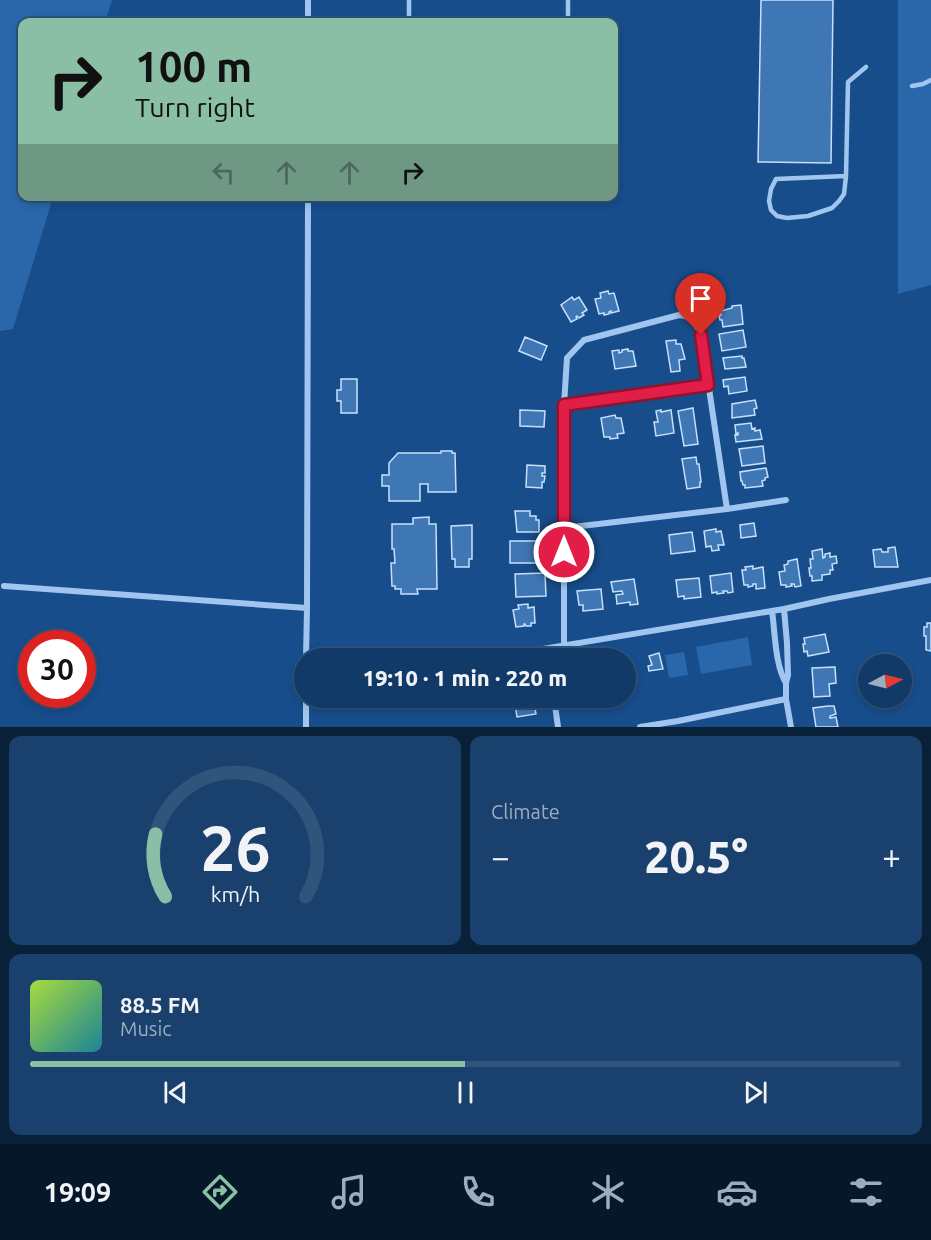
<!DOCTYPE html>
<meta charset="utf-8">
<style>
body{margin:0;font-family:Ubuntu,sans-serif;background:#1a416e;color:#f1f3f6;height:100vh;display:flex;flex-direction:column;font-size:22px;white-space:nowrap}
*{box-sizing:border-box;margin:0}
p{font-size:20px;color:#9cadc0}
.icon{flex:none;width:33px;height:33px;fill:none;stroke:currentColor;stroke-width:2;stroke-linecap:round;stroke-linejoin:round}
.map{position:relative;height:727px;overflow:hidden}
.sheet{display:flex;flex-direction:column;gap:9px;padding:9px;background:#092039;flex:1}
.sheet>*{flex:none}
.top-card{position:absolute;left:18px;top:18px;width:600px;height:183px;border-radius:12px;box-shadow:0 3px 9px #0003,0 0 0 2px #30547c;background:#8abfa5;color:#111;overflow:hidden}
.needle{width:39px;rotate:83deg}
.tools{position:absolute;left:858px;top:654px;display:grid;gap:12px}
.tools a{display:grid;place-items:center;width:54px;height:54px;border-radius:50%;background:#113a68;box-shadow:0 3px 9px #0003,0 0 0 2px #30547c;font-size:30px}
.speed{position:absolute;left:18px;top:630px;display:flex;gap:12px;font-size:30px;font-weight:700;text-align:center}
.speed>*{display:grid;place-content:center;width:78px;height:78px;border-radius:50%;background:#113a68;box-shadow:0 3px 9px #0003,0 0 0 2px #30547c;line-height:1}
.speed .limit{border:9px solid #d22;background:#fff;color:#111}
.pin{position:absolute;display:grid;place-items:center;width:51px;height:51px;color:#fff;margin:-62px -26px;border-radius:50% 50% 50% 0;rotate:-45deg;box-shadow:0 0 6px #0007}
.pin .icon{rotate:45deg}
.me{position:absolute;width:66px;margin:-33px;rotate:0deg;stroke-linejoin:round;filter:drop-shadow(0 0 4px #0008)}
.turn{display:flex;align-items:center;gap:21px;height:126px;padding:0 18px;font-size:27px}
.turn .icon{width:78px;height:78px;stroke-width:2.5}
.turn b{display:block;font-size:42px;line-height:51px}
.lanes{display:flex;align-items:center;height:57px;padding:0 18px;background:#0003;justify-content:center;gap:30px;direction:ltr}
.lanes .off{opacity:.35}
.big{font-size:45px;font-weight:800;line-height:1.1}
.sheet .widget{flex:1;display:flex;flex-direction:column;justify-content:center;gap:9px;min-width:0;padding:0 21px;border-radius:12px;background:#1a416e}
.sheet .dial{align-items:center;gap:0}
.dial svg{height:156px;overflow:visible;fill:none;stroke:#30547c;stroke-width:7;stroke-linecap:round;text-anchor:middle}
.dial text{fill:#f1f3f6;stroke:none}
.song{display:flex;align-items:center;gap:18px}
.cover{width:72px;height:72px;border-radius:9px;background:linear-gradient(135deg,hsl(80 70% 55%),hsl(190 70% 35%))}
.played{height:6px;border-radius:3px;background:linear-gradient(90deg,#8abfa5 50%,#30547c 50%)}
.keys{display:flex;justify-content:space-around;direction:ltr}
.heat{display:flex;justify-content:space-between;align-items:center;font-size:33px;direction:ltr}
.sheet .tiles{flex:1;display:grid;gap:9px;grid-template-columns:1fr 1fr}
.widget:last-child{grid-column:span 2}
.trip{position:absolute;left:294px;top:648px;width:342px;height:60px;border-radius:30px;background:#113a68;box-shadow:0 3px 9px #0003,0 0 0 2px #30547c;font-weight:800;line-height:60px;text-align:center}
.tabs{display:flex;height:96px;justify-content:space-around;align-items:center;background:#07172a;color:#9cadc0}
.tabs .icon{width:42px;height:42px}
.tabs .current{color:#8abfa5}
.tabs b{font-size:27px;color:#f1f3f6}
.map>svg:first-child{display:block}
</style>
<div class="map">
<svg width="931" height="727" viewBox="0 0 931 727">
<rect width="100%" height="100%" fill="#174d8b"/>
<!-- green -->
<path fill="#2967aa" d="M0 0H112L105 22H22V196L53 197 13 329 0 331Z
M898 0H931V285L898 294Z
M748 637 752 665 701 674 696 647Z
M684 652 688 675 669 678 665 655Z"/>
<!-- building -->
<path fill="#3f77b4" stroke="#c7dffb" stroke-width="1.5" d="M761 0H833L831 163 758 162Z
M608 291 609 294 614 293 619 311 611 313V311L609 312V314L604 315V313L599 314 595 299 601 298 600 293Z
M572 297 574 300 579 297 587 310 582 313 584 315 579 318 577 316 576 317 577 319 571 322 561 305Z
M741 305 743 324 723 327 722 320H720L719 316 721 315V311L732 308V306Z
M743 330 746 347 722 351 719 334Z
M525 337 547 346 541 360 519 351Z
M676 340V344H681L685 359 679 360 680 371 671 372 666 341Z
M628 349V351H633L636 366 615 369 612 351 619 350V353L622 352V350Z
M742 356V358H744L746 367 725 369 723 358Z
M745 377 747 391 729 394 728 386 724 387 723 380Z
M341 379H357V413H341V401H337V390H341Z
M755 400 757 408 754 409 755 415 732 418V404Z
M693 408 698 444 684 446 678 411Z
M520 410 545 411 544 427 520 426Z
M661 410V412L671 410 674 433 656 436 654 422H658L656 411Z
M615 415 616 418H621L624 433 617 434 618 438 610 439V437H604L601 418Z
M751 423 752 429 755 428V431L760 430 762 439 736 442 735 435H738V433L736 434 735 425Z
M763 446 765 463 742 466 739 449Z
M441 451H452V453H455L456 492H428V484H420V501H389V486H382V475H389V463L398 453H441Z
M696 457 697 464H699L701 482H700V487L687 489 682 459Z
M527 465 545 466V473H542V476H545L544 482H542V488L526 487Z
M766 468 768 477 765 478V480L762 481 763 486 745 488V485H743L742 481H741L740 472Z
M515 511H530V516H536V520H539V532H517Z
M429 517V524H436L437 589H417L418 594H401V589H395V586H392L391 563H395L394 549H392V524H413V518Z
M754 523 756 536 741 538 740 525Z
M472 525V559H469V567H455V559H452L451 526Z
M716 529V532L721 531 724 545H718L719 550 712 551 711 546 706 547 704 531Z
M692 532 695 551 671 554 669 535Z
M510 541H537V563H510Z
M895 547 898 567H875L873 550 881 549 882 552H888V548Z
M822 549 823 558 825 557V554L830 553V557L836 556 837 563 832 564 833 570H830V574L822 575V580L812 581V576H810L809 568H811L810 559H813L812 551Z
M797 559 801 586 795 587 794 584H791L792 586 786 587V585H781L779 572 785 571 784 565 788 564V561Z
M753 566V569L763 567 765 588 756 589V584H753V586L748 587V585H744L742 570H746L745 567Z
M545 573 546 596 516 597 515 574Z
M731 573 733 592 728 593 727 591H723L724 593 717 594V592L712 593 710 576Z
M699 578 701 597 684 599V596L678 597 676 580Z
M634 579 638 604 630 605V602L617 604 616 595 623 594 622 591 613 592 611 582Z
M601 589 603 609 583 611V605H579L577 591Z
M528 604V608L534 607 535 623H531V626H526L525 624H524V626L516 627 513 610 519 609 518 605Z
M927 623H931V651L926 650V636H924V627H927Z
M825 634 829 652 808 656 807 651 804 652 803 644H805L804 638Z
M659 653 663 669 649 671 648 666 652 665 649 656Z
M835 667 836 683 829 684 830 696 814 697 812 668Z
M514 698H533L536 714 517 717Z
M828 706H834L836 714 830 716V718L836 717 838 727H816L813 708Z"/>
<g fill="none" stroke-linecap="round" stroke-linejoin="round">
<!-- service -->
<path stroke="#a0c6ef" stroke-width="4.5" d="M409 0V22
M568 22V0
M912 86 923 84 931 80
M846 176 776 179 771 189 769 201 771 210 777 216 787 218 808 216 832 208 839 201 844 194 846 176 848 82 866 67"/>
<!-- minor -->
<path stroke="#a0c6ef" stroke-width="6" d="M308 22V0
M564 405 708 385
M564 528 727 509 786 500
M4 586 307 608
M784 609 787 643 788 675 786 683V699L791 727
M772 611C775 631 775 666 786 683
M564 646V405L567 358 584 340 679 315C693 316 695 323 701 335L727 509
M548 649 549 658
M306 658 307 608 308 196
M488 658 784 609 829 599 931 580
M306 698V727
M554 698 558 727
M640 727 678 721 786 699"/>
</g>
<g fill="none" stroke-linecap="round" stroke-linejoin="round">
<!-- route casing -->
<g stroke="#92132f" stroke-width="15">
<path id="route" d="M564 552V405L708 385 701 335"/>
</g>
<!-- route -->
<use href="#route" stroke="#e11d48" stroke-width="10"/>
</g>
</svg>
<div class="tools">
<a><svg class="needle" viewBox="-14 -14 28 28"><path d="M0-13l5 13h-10z" fill="#e53935"/><path d="M0 13l5-13h-10z" fill="#9cadc0"/></svg></a>
</div>
<div class="speed"><div class="limit">30</div></div>
<div class="pin" style="left:701px;top:335px;background:#d93025"><svg class="icon" aria-label="arrive" viewBox="0 0 24 24"><path d="M6 21V4h12l-3 4 3 4H6"/></svg></div>
<svg class="me" style="left:564px;top:552px" viewBox="-20 -20 40 40"><circle r="17" fill="#e11d48" stroke="#fff" stroke-width="3"/><path d="M0-11L8 9 0 5-8 9z" fill="#fff"/></svg>
<div class="trip">19:10 · 1 min · 220 m</div>
<div class="top-card">
<div class="turn"><svg class="icon" aria-label="right" viewBox="0 0 24 24"><path d="M7 20v-9h11M14 6l5 5-5 5"/></svg><div><b>100 m</b>Turn right</div></div>
<div class="lanes"><svg class="icon off" aria-label="left" viewBox="0 0 24 24"><path d="M17 20v-9H6M10 6l-5 5 5 5"/></svg><svg class="icon off" aria-label="ahead" viewBox="0 0 24 24"><path d="M12 20V5M6 11l6-6 6 6"/></svg><svg class="icon off" aria-label="ahead" viewBox="0 0 24 24"><path d="M12 20V5M6 11l6-6 6 6"/></svg><svg class="icon" aria-label="right" viewBox="0 0 24 24"><path d="M7 20v-9h11M14 6l5 5-5 5"/></svg></div>
</div>
</div>
<section class="sheet">
<div class="tiles">
<div class="widget dial"><svg viewBox="0 0 100 80">
<path d="M14 69A42 42 0 1 1 86 69"/>
<path d="M14 69A42 42 0 0 1 9 37" stroke="#8abfa5"/>
<text x="50" y="56" font-size="32" font-weight="700">26</text>
<text x="50" y="72" font-size="11">km/h</text>
</svg></div>
<div class="widget"><p>Climate</p>
<div class="heat"><a>−</a><b class="big">20.5°</b><a>+</a></div>
</div>
<div class="widget">
<div class="song"><i class="cover"></i><div><b>88.5 FM</b><p>Music</p></div></div>
<div class="played"></div>
<div class="keys"><svg class="icon" aria-label="previous" viewBox="0 0 24 24"><path d="M18 5L8 12l10 7zM5 5v14"/></svg><svg class="icon" aria-label="pause" viewBox="0 0 24 24"><path d="M8 5v14M16 5v14"/></svg><svg class="icon" aria-label="next" viewBox="0 0 24 24"><path d="M6 5l10 7-10 7zM19 5v14"/></svg></div>
</div>
</div>
</section>
<nav class="tabs">
<b>19:09</b>
<svg class="icon current" aria-label="directions" viewBox="0 0 24 24"><path d="M12 3l9 9-9 9-9-9zM9 14v-3h6M13 9l2 2-2 2"/></svg>
<svg class="icon" aria-label="music" viewBox="0 0 24 24"><path d="M9 18V5l10-2v13"/><circle cx="6" cy="18" r="3"/><circle cx="16" cy="16" r="3"/></svg>
<svg class="icon" aria-label="phone" viewBox="0 0 24 24"><path d="M5 4h4l2 5-3 2q2 4 5 5l2-3 5 2v4C11 20 4 13 5 4z"/></svg>
<svg class="icon" aria-label="climate" viewBox="0 0 24 24"><path d="M12 3v18M4 7l16 10M4 17L20 7"/></svg>
<svg class="icon" aria-label="car" viewBox="0 0 24 24"><path d="M5 17H2v-5l4-1 3-4h7l3 4 3 1v5h-3M9 17h6M6 11h13"/><circle cx="7" cy="17" r="2"/><circle cx="17" cy="17" r="2"/></svg>
<svg class="icon" aria-label="filters" viewBox="0 0 24 24"><path d="M4 7h16M4 17h16"/><circle cx="9" cy="7" r="2"/><circle cx="15" cy="17" r="2"/></svg>
</nav>
